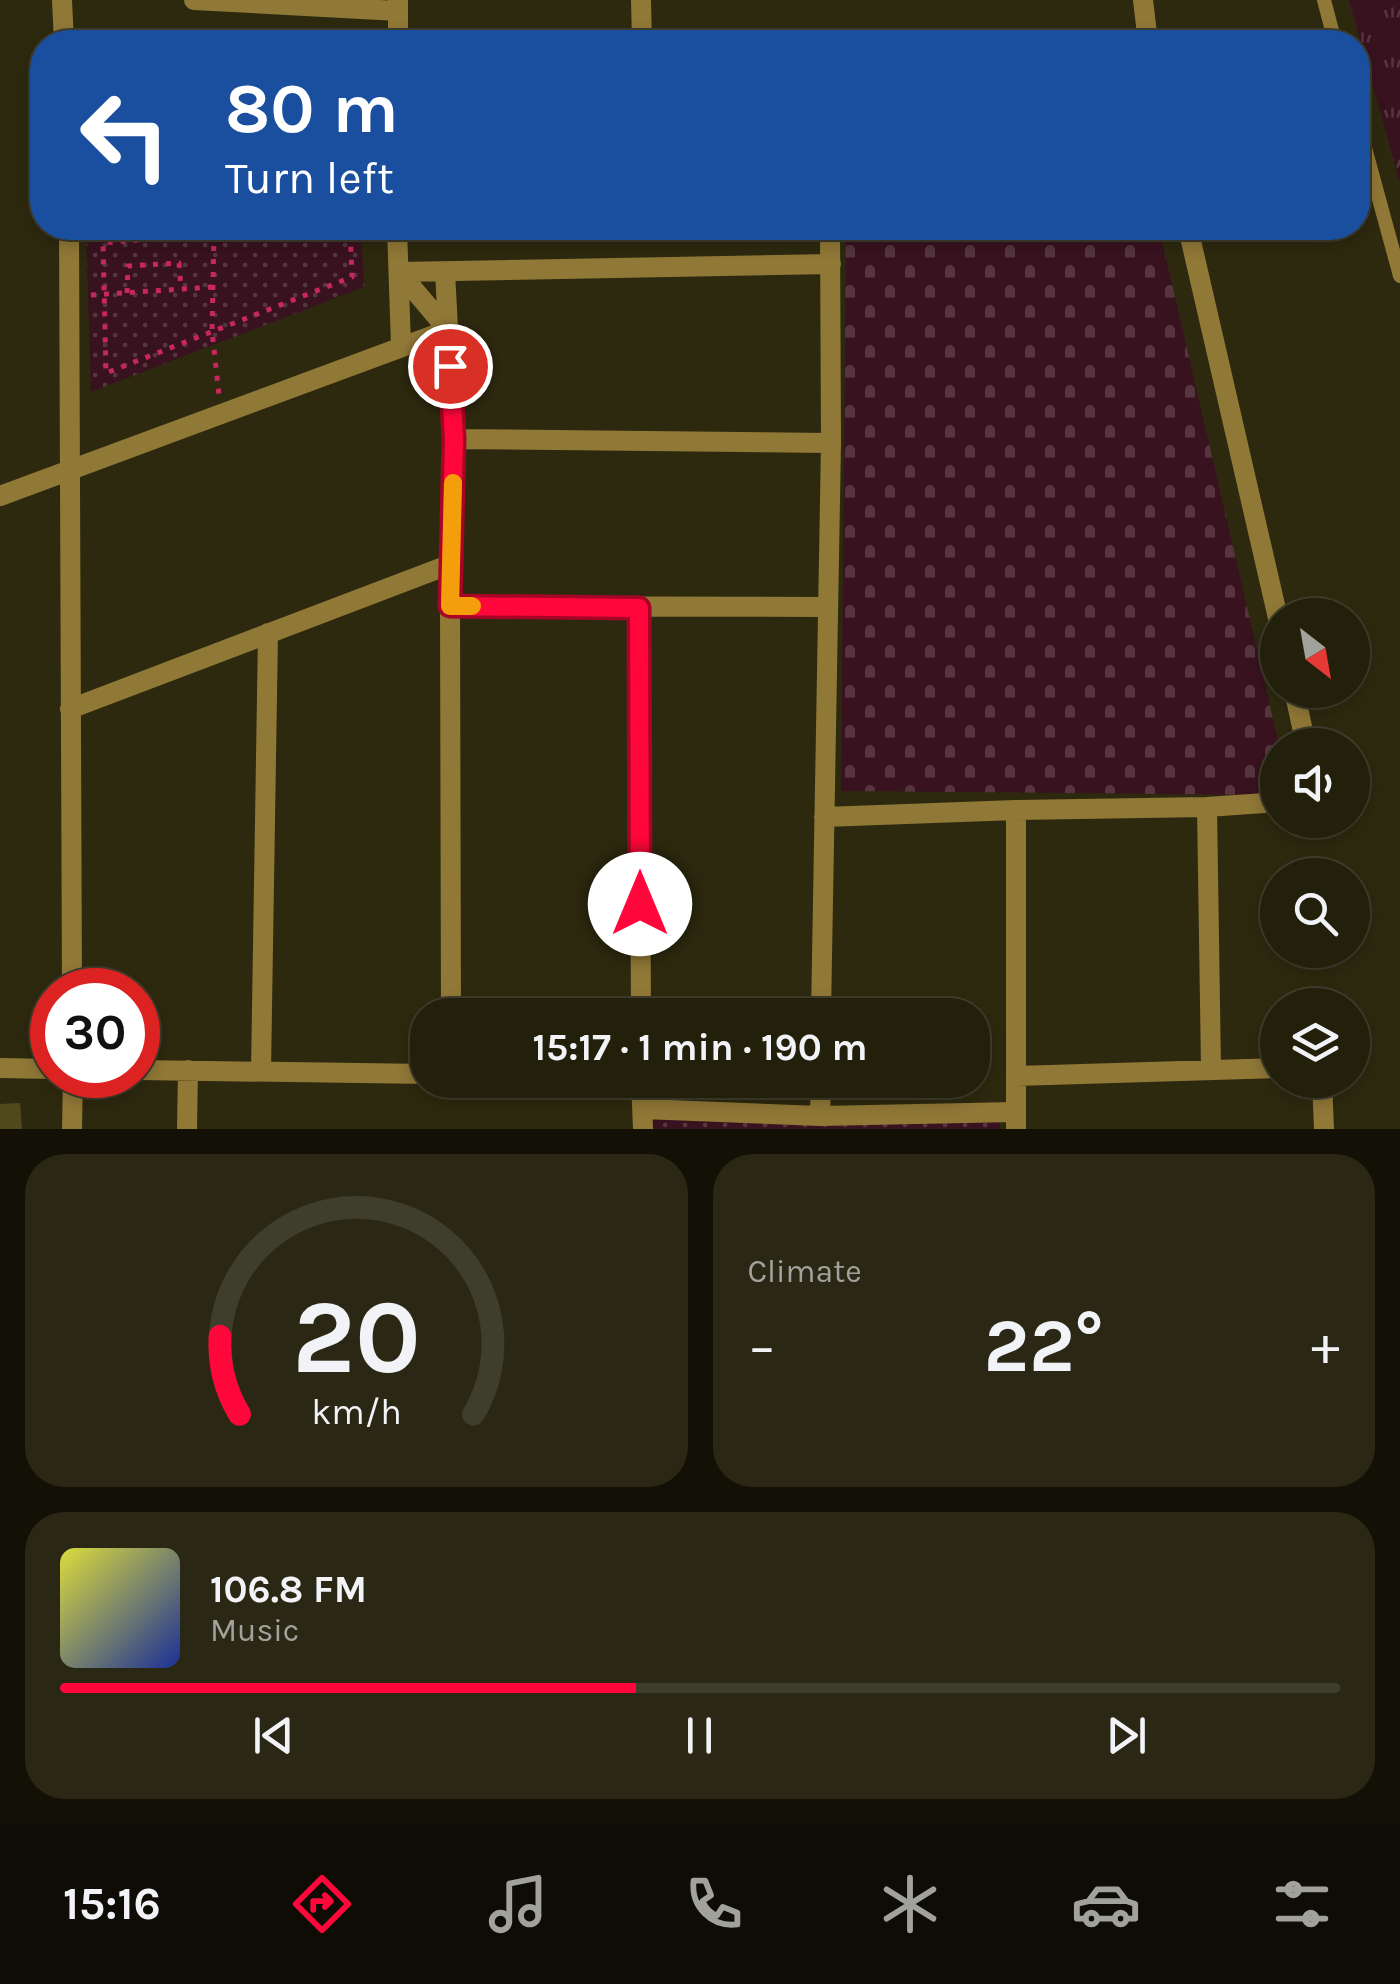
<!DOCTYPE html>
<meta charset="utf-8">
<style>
body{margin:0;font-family:Karla,sans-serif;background:#2a2714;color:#f1f3f6;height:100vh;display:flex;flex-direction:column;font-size:38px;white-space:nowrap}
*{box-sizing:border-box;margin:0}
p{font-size:32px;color:#a2a29d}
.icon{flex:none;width:55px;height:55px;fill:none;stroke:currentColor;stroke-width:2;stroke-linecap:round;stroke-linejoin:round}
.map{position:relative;height:1129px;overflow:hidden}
.drawer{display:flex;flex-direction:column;gap:25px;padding:25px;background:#131106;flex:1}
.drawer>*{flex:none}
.hud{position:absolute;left:30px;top:30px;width:1340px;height:210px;border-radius:40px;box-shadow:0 5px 15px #0003,0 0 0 2px #3f3d2c;background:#1a4fa0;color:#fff;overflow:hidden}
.needle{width:65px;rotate:149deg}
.buttons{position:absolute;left:1260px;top:598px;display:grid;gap:20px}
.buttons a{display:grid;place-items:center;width:110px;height:110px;border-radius:50%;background:#221f0b;box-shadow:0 5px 15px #0003,0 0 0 2px #3f3d2c;font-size:50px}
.speed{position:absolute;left:30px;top:968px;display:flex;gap:20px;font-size:50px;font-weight:700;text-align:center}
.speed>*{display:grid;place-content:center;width:130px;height:130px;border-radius:50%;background:#221f0b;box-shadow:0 5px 15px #0003,0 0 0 2px #3f3d2c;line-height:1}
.speed .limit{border:15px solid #d22;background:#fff;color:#111}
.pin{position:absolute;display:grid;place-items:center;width:85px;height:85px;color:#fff;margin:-42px;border:5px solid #fff;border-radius:50%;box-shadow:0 2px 10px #0007}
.me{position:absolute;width:110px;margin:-55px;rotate:0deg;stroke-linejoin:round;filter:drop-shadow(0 0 8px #0008)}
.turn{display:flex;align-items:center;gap:35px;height:210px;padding:0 30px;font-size:45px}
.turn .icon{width:130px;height:130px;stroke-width:2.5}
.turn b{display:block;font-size:70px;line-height:85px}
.big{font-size:75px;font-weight:700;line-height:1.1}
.drawer .widget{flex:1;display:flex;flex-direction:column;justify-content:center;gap:15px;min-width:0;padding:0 35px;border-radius:40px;background:#2a2714}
.drawer .dial{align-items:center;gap:0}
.dial svg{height:260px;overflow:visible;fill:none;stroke:#3f3d2c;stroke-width:7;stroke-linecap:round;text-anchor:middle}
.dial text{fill:#f1f3f6;stroke:none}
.song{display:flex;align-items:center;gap:30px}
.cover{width:120px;height:120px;border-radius:15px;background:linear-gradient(135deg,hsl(60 70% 55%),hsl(230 70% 35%))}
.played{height:10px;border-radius:5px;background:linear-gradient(90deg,#ff073a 45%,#3f3d2c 45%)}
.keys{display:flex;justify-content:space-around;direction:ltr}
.heat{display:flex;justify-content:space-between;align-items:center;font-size:55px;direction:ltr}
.drawer .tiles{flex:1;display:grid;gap:25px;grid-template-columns:1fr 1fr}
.widget:last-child{grid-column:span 2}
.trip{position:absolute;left:410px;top:998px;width:580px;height:100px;border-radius:40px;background:#221f0b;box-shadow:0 5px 15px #0003,0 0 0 2px #3f3d2c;font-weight:700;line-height:100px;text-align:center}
.tab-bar{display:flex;height:160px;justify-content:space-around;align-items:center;background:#0e0c04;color:#a2a29d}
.tab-bar .icon{width:70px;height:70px}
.tab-bar .selected{color:#ff073a}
.tab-bar b{font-size:45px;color:#f1f3f6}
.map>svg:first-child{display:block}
</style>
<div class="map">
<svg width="1400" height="1129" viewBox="0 0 1400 1129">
<defs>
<pattern id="grass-tufts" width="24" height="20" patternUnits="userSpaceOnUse" patternTransform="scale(2.5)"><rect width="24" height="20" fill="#38121f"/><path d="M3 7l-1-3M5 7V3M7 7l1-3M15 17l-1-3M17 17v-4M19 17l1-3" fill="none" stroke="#56353f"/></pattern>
<pattern id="cemetery-stones" width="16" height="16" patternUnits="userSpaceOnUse" patternTransform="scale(2.5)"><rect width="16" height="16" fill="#38121f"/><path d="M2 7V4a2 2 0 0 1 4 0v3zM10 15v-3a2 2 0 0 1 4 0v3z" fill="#56353f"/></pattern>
<pattern id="park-dots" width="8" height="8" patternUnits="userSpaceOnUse" patternTransform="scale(2.5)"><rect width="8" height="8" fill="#38121f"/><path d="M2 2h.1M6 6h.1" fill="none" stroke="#56353f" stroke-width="1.8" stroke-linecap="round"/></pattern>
</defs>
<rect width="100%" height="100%" fill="#2d290f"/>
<!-- grass -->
<path fill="url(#grass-tufts)" d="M1349 0H1400V183Z"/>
<!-- cemetery -->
<path fill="url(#cemetery-stones)" d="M846 228H1159L1279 745 1277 795 841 791Z"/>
<!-- park -->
<path fill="url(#park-dots)" d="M170 228H361L364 287 91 392 86 235Z
M652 1118 1000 1119V1129H652Z"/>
<!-- building -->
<path fill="#504a1a" d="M20 1103 22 1129H0V1104Z"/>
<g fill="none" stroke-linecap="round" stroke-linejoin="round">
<!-- path -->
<path stroke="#c82661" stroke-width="5" stroke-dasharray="5 8" stroke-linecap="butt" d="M281 228 103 243 106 373 352 277 350 228
M214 233 212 331 219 395
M127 293 128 266 179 263 181 289
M91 295 213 287"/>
<!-- lane -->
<path stroke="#907837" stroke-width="14" d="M1324 0 1335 42
M1358 122 1400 276"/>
<!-- street -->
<path stroke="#907837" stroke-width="20" d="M62 0 64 42
M194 0 398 11
M641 0 642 42
M1143 0 1148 42
M398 42V0
M69 228 72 990
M397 228 401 346
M1188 228 1278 618
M399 272 831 264
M445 272 454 439 450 606 451 1015
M454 439 831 443
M0 496 448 330 399 272
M450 606 827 607
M639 608 641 1015
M1294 690 1306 745
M70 709 451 564
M1207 807 1211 1069
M1016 810 1207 807 1278 802
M824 817 1016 810V1112
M821 1015 831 443 830 228
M0 1068 52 1069
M138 1070 428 1074
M261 1071 268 633
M1016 1076 1278 1068
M641 1080 643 1129
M1322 1080 1324 1129
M643 1109 820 1116 821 1080
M820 1116 1016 1112V1129
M72 1129 73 1075
M187 1129 188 1070"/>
</g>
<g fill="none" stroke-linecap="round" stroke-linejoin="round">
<!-- route casing -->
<g stroke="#a60526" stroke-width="25">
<path id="route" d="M450 366 454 439 450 606 639 608 640 904"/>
</g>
<!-- route -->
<use href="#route" stroke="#ff073a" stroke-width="18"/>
<!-- slow -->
<path stroke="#f59e0b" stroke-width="18" d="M453 483 450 606H472"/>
</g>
</svg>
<div class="buttons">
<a><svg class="needle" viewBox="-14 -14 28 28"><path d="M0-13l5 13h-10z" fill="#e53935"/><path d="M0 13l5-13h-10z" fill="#a2a29d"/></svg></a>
<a><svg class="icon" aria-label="sound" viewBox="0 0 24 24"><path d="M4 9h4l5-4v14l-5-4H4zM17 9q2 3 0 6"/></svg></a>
<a><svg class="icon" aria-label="search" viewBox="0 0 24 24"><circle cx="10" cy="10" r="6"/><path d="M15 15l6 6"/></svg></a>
<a><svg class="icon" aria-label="layers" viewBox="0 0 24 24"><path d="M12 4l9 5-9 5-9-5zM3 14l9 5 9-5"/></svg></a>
</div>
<div class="speed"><div class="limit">30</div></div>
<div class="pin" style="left:450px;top:366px;background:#d93025"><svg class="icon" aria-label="arrive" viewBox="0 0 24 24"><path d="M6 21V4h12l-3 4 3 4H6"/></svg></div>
<svg class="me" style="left:640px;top:904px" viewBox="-20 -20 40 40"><circle r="19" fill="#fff"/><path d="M0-13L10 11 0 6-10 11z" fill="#ff073a"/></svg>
<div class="trip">15:17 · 1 min · 190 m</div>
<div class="hud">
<div class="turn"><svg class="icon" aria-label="left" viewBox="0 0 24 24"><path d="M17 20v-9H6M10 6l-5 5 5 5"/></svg><div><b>80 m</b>Turn left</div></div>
</div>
</div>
<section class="drawer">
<div class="tiles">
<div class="widget dial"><svg viewBox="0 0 100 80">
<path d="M14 69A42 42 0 1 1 86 69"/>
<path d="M14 69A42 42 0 0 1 8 45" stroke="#ff073a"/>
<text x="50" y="56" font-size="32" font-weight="700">20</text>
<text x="50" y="72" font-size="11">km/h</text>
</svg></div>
<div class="widget"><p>Climate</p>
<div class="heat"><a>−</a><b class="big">22°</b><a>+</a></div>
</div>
<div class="widget">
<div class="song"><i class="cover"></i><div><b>106.8 FM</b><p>Music</p></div></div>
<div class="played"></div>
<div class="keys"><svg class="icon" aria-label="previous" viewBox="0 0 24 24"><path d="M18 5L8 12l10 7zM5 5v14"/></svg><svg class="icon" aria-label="pause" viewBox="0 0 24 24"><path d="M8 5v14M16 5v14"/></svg><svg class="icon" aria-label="next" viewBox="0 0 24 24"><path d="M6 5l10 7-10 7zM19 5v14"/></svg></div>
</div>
</div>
</section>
<nav class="tab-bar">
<b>15:16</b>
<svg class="icon selected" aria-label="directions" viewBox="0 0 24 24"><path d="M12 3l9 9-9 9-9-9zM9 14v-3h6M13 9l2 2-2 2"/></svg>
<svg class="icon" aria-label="music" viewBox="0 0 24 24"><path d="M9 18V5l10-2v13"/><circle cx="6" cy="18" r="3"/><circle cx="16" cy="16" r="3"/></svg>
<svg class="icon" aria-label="phone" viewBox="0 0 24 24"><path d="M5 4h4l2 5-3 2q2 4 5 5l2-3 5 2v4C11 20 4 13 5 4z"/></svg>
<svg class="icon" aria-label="climate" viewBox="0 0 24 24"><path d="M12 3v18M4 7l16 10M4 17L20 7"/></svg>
<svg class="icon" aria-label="car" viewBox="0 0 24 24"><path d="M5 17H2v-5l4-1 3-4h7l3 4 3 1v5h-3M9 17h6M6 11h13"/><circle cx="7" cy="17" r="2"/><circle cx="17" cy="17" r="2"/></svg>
<svg class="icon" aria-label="filters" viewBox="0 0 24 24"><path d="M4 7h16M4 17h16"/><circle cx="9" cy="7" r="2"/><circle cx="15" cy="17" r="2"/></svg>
</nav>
